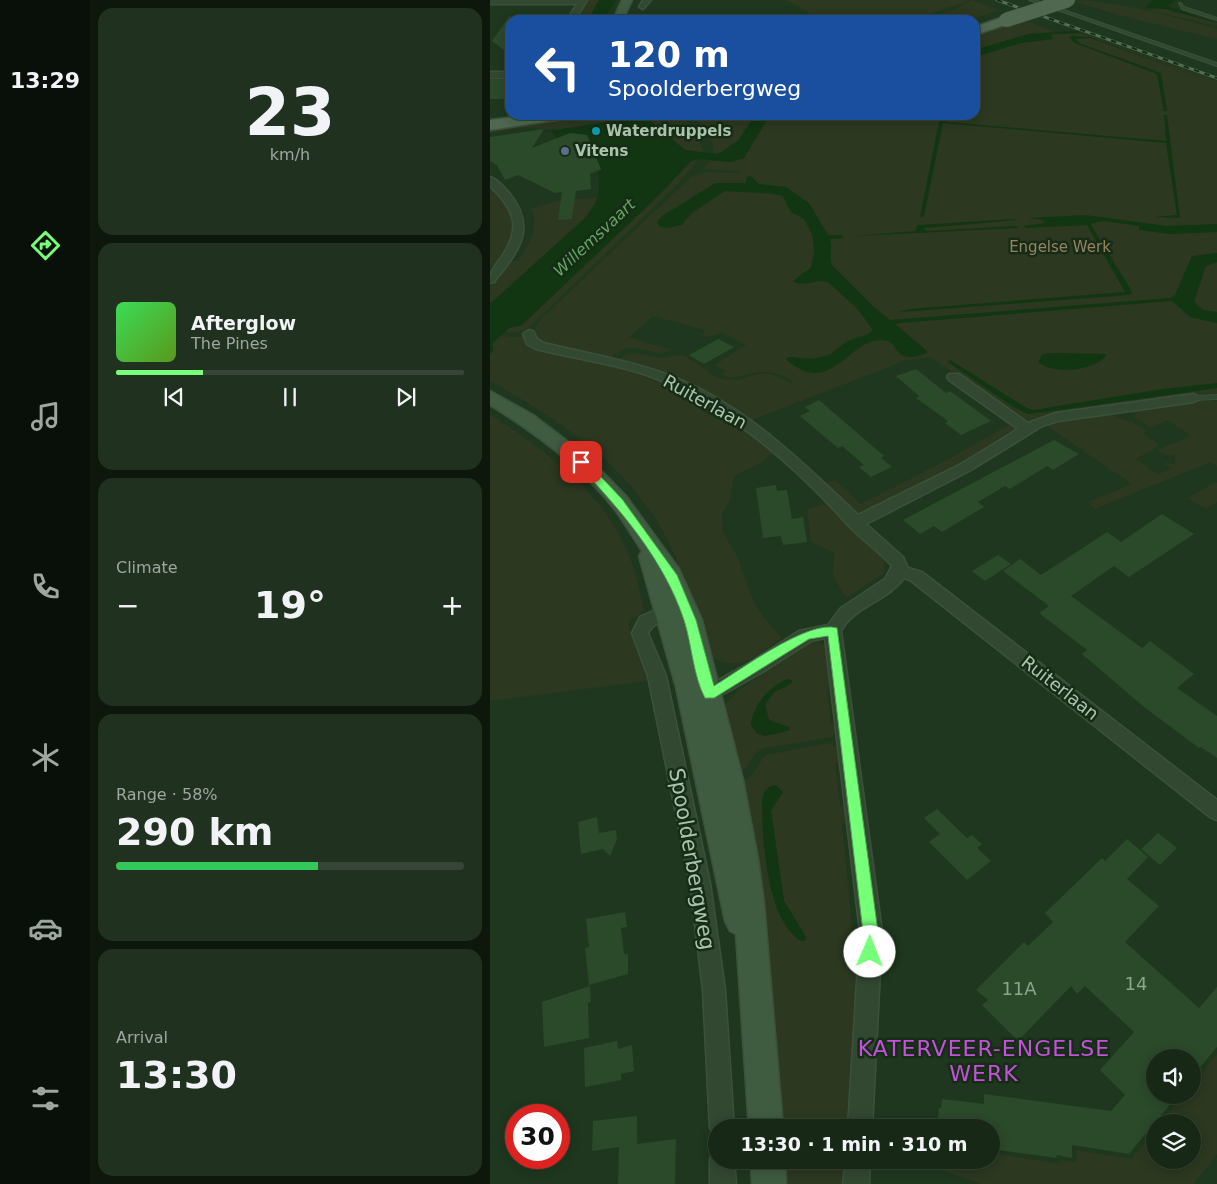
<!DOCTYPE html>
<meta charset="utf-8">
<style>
body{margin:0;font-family:"DejaVu Sans",sans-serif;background:#20311f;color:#f1f3f6;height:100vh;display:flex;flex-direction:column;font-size:19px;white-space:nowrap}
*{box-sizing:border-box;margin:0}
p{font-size:16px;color:#9ea6a1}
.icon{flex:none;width:28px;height:28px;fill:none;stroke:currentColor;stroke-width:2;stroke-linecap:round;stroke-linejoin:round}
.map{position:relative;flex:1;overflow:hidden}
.drawer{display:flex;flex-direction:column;gap:8px;padding:8px;background:#0d170c;width:400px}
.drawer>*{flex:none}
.banner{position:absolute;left:15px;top:15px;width:475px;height:105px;border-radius:15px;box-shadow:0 2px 12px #0003,0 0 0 1px #364535;background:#1a4fa0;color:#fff;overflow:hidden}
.controls{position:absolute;left:656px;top:1049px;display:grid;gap:10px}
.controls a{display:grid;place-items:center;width:55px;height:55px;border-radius:50%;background:#172916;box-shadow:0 2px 12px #0003,0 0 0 1px #364535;font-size:25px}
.speed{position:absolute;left:15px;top:1104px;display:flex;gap:10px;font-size:25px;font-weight:700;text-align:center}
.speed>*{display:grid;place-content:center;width:65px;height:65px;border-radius:50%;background:#172916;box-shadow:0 2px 12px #0003,0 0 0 1px #364535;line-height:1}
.speed .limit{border:8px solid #d22;background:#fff;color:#111}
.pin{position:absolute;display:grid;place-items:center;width:42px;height:42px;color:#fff;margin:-21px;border-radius:10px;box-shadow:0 2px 8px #0006}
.me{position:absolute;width:55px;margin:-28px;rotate:1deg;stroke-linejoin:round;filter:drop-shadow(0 0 4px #0008)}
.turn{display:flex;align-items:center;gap:18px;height:105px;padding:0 20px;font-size:22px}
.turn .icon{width:65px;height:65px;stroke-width:2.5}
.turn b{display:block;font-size:35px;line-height:42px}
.big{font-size:38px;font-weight:700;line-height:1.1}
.drawer .widget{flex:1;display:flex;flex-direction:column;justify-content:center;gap:8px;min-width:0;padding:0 18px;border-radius:15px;background:#20311f}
.drawer .dial{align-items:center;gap:0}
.dial b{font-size:65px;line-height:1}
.song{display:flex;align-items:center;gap:15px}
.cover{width:60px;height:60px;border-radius:8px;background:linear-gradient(135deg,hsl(130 70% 55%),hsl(90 70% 35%))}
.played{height:5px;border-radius:2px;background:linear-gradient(90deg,#76ff79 25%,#364535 25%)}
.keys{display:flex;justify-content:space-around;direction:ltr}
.heat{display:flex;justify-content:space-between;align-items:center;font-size:28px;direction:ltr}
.charge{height:8px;border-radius:4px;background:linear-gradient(90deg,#34c759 58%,#364535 0)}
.trip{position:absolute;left:218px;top:1119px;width:292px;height:50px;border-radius:25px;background:#172916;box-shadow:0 2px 12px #0003,0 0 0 1px #364535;font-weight:700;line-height:50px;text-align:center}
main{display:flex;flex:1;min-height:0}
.tab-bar{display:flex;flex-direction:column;width:90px;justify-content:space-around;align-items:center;background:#091009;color:#9ea6a1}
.tab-bar .icon{width:35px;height:35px}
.tab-bar .selected{color:#76ff79}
.tab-bar b{font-size:22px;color:#f1f3f6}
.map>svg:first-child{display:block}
</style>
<main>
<nav class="tab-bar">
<b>13:29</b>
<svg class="icon selected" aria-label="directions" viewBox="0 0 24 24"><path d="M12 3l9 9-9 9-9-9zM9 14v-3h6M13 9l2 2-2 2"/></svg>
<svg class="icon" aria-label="music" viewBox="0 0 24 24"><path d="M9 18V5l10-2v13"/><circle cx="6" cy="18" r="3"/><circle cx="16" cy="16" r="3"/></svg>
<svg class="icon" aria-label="phone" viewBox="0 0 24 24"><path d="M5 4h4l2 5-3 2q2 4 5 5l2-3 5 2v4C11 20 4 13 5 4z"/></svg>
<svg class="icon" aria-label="climate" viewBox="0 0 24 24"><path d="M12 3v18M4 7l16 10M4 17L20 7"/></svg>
<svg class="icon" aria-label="car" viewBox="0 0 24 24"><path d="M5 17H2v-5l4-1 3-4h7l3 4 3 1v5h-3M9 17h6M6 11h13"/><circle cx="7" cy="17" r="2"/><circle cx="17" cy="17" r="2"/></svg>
<svg class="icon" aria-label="filters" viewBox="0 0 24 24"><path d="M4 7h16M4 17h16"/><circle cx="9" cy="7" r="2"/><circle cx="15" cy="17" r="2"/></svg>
</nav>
<section class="drawer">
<div class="widget dial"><b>23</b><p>km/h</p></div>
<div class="widget">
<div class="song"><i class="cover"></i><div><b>Afterglow</b><p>The Pines</p></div></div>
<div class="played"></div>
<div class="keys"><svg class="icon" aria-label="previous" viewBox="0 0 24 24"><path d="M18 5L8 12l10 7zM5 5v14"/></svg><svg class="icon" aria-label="pause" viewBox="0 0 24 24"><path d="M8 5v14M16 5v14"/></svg><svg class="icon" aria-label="next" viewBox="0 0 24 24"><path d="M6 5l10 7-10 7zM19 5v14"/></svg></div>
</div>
<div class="widget"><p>Climate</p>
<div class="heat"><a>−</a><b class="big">19°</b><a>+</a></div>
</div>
<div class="widget"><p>Range · 58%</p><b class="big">290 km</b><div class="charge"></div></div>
<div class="widget"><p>Arrival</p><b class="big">13:30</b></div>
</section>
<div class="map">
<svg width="727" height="1184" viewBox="0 0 727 1184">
<rect width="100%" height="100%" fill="#1f371e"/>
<!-- green -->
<path fill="#2c3820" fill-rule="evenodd" d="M96 0H109L98 20H84Z
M296 0H477L479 1 422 20H332Z
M482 0 510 10 479 20H432L463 10Z
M578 0C623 0 683 16 727 29V39L643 19Z
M669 8 727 23V26L658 10Z
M534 19 565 32 539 34 485 50V34Z
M591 33 727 81V385L544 411 522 406 551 413 727 388V394L717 393 566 415 546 421 532 419 440 357 414 361 260 421 129 361C135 345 162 359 175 358 180 357 186 354 190 355 206 358 218 376 234 379 262 385 265 361 300 383L303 382C270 358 252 385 232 375L235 371 225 365 256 345 232 333 217 337 212 335 215 330 163 316 139 337 182 350C169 357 153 347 139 348 131 349 125 355 118 359L51 342 44 338V330L52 318 202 176 215 172 249 173V171L213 169 220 160 241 162 272 115H485V53L556 34ZM226 183H247L299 194 333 245 336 272 426 356 410 355 401 342C366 329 349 387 313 369 306 366 303 364 299 357L315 359 330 358 345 352 361 339 382 333V327L367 308 338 282 332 280 315 284 309 276 321 268C324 250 327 234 314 219 310 215 304 214 300 210 296 205 296 199 290 195L235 191 221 198 198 218 201 197Z
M95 115H193L209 139 213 151 212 154 195 150 155 116 70 129 31 128 0 133V130Z
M204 115H265C256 131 245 154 224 154L222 142Z
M209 159 189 183 35 331 23 333 14 332 19 328 31 325 169 195 201 161Z
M0 185C34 225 28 230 0 270Z
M108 197 104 206 94 219 0 304V289L20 261H28C39 244 50 228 41 208L67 201Z
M10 336 33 337 45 349C88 359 133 367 174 384 214 400 251 426 284 453L267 465 244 476 240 501 232 514 233 532 248 558 264 603 274 618 292 638C268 653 251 674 221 657 205 622 198 582 181 547 144 469 73 422 0 381V354L4 350 2 344Z
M703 400 727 401V467L721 462 605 509 598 502 642 484 554 424 618 412 635 421 639 420 657 431 653 433 670 445 646 459 668 474 681 469 674 462 685 464V456L673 454 667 450C677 444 689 442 701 435L677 420 661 428 644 417 646 414 639 410Z
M0 414C55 450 116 494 140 558 147 575 150 593 154 610L138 623 159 681 0 701Z
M524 422 529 428 523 435 519 432 473 461 476 464 368 516 334 482 346 481 371 504 451 463Z
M724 483H727V502L716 509 697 498Z
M337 504 394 559 395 568 393 574 356 598 342 574 345 553 321 542 317 509Z
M322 642 332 643 339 647 343 682 337 687 341 723 348 727 346 733 342 737 271 749C261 756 259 768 249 775L233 707 249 690ZM289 683 298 687C286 690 274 696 276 711 277 715 277 718 281 721 286 725 294 726 300 728 292 734 277 738 266 733L262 720 275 694Z
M339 743 349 748 351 759 345 764 350 804 357 809 358 818 352 824 361 916 362 962 368 970 360 1127H292L252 781 263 774 275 755ZM293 792 281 810V818L294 901 316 937 312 941 307 938 286 908 272 817Z
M727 1054V1154L704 1184H491L422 1160H501V1153L570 1164 571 1160 586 1163 587 1150 641 1159 665 1131V1160H702V1122H671L694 1095H702L703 1084Z
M295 1160H358L357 1184H295Z"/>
<!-- water -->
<path fill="#123512" d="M109 0H126L113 20H98Z
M662 0H686L677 6 727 23 677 9 656 8Z
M587 31 591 33 561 34 563 39 531 43 485 57V50L539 34Z
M582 36 600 37 727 83 600 38 586 39 589 43 671 73 677 111H674L667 74 585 43 579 37Z
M265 115H280L254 158 241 162 209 159 201 161 169 195 32 325 19 328 2 344 4 350 0 354V304L94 219C107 204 112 192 108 172L111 170 103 152 107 149 106 147 96 144 100 142 97 135 80 133 67 138 61 131 155 116 195 150 228 154 248 141Z
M674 115H677L690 218 665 217 687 215 676 143 453 123 434 216 430 217 450 117 454 118 457 122 676 141Z
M261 176 269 184 296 187 319 203 338 235H353V238L340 239C343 249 339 256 342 265L384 307 400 320 680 298 685 295 702 256 727 253V262L716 266 704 302 713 310 727 312V323L700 317 682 301 410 323 405 324 437 351V353C416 361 412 357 401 342 360 327 344 403 296 359L299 357 323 359 340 355 356 342 377 335 383 330 367 308 338 282C326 278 313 288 303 281L321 268 325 252 322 234 314 219 301 212 293 196 282 193 235 191 201 213 192 225 177 228 169 226 167 222 172 216 226 183H255L257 177Z
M595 215 677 226 727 224V232L680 234 649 230V226L614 221 602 223 601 225 641 290 642 293 639 295 410 312 420 309 635 292 597 225 536 228 534 226 555 223 552 220 539 218Z
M525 219 527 220 434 228 437 231 527 226 528 228 364 236 425 231 428 225Z
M565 353 616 354V356C603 371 564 375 548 362L552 354Z
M460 360 537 408 544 410 672 389 727 383V388L538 414 522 406 458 362Z
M297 679 302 680V683L284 692 275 705 279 720 299 727 300 730 275 736 266 733 261 724C264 703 279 688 297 679Z
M286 785 293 792 281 810 294 901 316 937 315 941H311C277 920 272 840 272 801 274 792 276 786 286 785Z"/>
<!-- building -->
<path fill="#2b4a2a" d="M20 15V55L2 41Z
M0 80H20L19 88 13 99H0Z
M54 129 42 148 80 133 97 135 111 169 100 174 101 189 86 191 82 219 68 220 72 192 65 193 28 175 15 180 7 165 0 161V137Z
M228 339 244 347 214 364 199 355Z
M426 369 456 393 460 391 501 421 471 435 455 423 458 421 426 398 429 396 406 376Z
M329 400 394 456 391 458 402 467 381 477 369 467 374 465 352 446 348 448 310 416 320 411 315 407Z
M564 440 589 454 563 470 557 466 520 489 515 486 488 502 494 507 452 532 444 526 430 534 413 520Z
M286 485 287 491 297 490 302 519 313 517 317 542 293 545 291 536 273 538 266 488Z
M672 514 704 534 639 577 624 566 581 596 652 648 660 641 704 674 687 688 727 716V758L711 747 709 748 654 707 592 654 597 650 549 613 559 606 513 571 530 559 551 575 617 532 631 542Z
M508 555 521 564 495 581 482 571Z
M447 809 477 838 482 835 492 844 487 848 501 861 477 880 439 842 450 834 434 818Z
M107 817 109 833 126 830 127 839 120 856 113 849 91 854 88 822Z
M668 833 687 848 670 865 651 849Z
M637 839 658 857 637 879 669 906 635 942 709 1008 727 987V1047L702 1077V1058H665V1095H688L639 1154 582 1145V1158L566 1155 567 1158 501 1149V1128H447L449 1108H451L452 1099 494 1104V1094L621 1111 635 1095 610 1070 644 1032 595 986 587 994 581 986 528 1041 492 1005 498 1000 486 990 534 942 538 946 563 922 555 913 612 858 615 861Z
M135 912 137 927 131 928 134 954H138V974L99 985 95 948 99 947 96 919Z
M100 986 101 1002 98 1003 99 1038 54 1047 52 1002Z
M127 1041 128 1049 142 1045 144 1071 131 1074V1080L95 1087 94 1048Z
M147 1116V1144L186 1139 185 1184H128L129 1147 102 1151 103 1121Z"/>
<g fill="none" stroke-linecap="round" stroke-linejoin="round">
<!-- lane casing -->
<g stroke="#3b513b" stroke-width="2">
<path id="lane" d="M539 0H545L727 63V66Z
M689 3H691L694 7 727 18V20L692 9Z
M727 395V399L704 400 700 398 704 396Z"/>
</g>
<!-- street casing -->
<g stroke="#3b513b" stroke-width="3">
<path id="street" d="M0 0H97L85 20H77L87 4H0Z
M153 0H161L153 9 149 7Z
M0 72H20V78H0Z
M0 177C7 179 15 188 20 194 48 230 27 252 4 282L0 283C0 271 5 266 12 256 32 227 24 209 0 186Z
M39 330 43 331 47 339 54 343C94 353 134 359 173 373 250 400 310 460 368 515L471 464 528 429 459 380 457 377 459 374H469L538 423 566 413 704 394 711 398 704 402 568 421 552 426 481 470 376 524 413 557 418 568 432 572 727 800V820L720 817 420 580 414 578C398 601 364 606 351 631L392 932 382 1128H358L370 932 335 638 321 641 271 673 217 703 211 705 205 703 202 698 205 693 259 663 309 631 338 625 351 608 395 579 402 566C389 551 371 539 358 525 305 466 241 409 167 379 128 364 86 359 46 349L37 344 33 334Z
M178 605 184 607 186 611C180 623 165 619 158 633L176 676 220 883 235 990 244 1128H226V1138L220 1128 213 990 200 883 158 676 142 633 150 617Z
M226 1150V1160H244L246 1184H220V1160L223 1151Z
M356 1160H380L379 1184H353Z"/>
</g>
<!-- secondary casing -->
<g stroke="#3b513b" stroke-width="3">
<path id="secondary" d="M132 0H142L133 20H123Z
M0 391 43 415 98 457 136 496 189 569 212 620 253 780 268 859 274 904 293 1128H259L246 934 240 931 235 921 186 687 149 556 152 551C142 536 133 520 122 506 89 465 44 432 0 405Z
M261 1160H295L296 1184H262Z"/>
</g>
<!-- primary casing -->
<g stroke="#3b513b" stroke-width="3">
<path id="primary" d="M516 16 522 20 520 23 485 35V27Z
M40 115H80L73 119 0 130V120Z"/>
</g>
<!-- lane -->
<use href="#lane" fill="#324831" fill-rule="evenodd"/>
<!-- street -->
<use href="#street" fill="#324831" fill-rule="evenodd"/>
<!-- secondary -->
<use href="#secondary" fill="#3f5b40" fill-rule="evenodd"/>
<!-- primary -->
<use href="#primary" fill="#4f684f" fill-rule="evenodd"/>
<!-- rail casing -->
<g stroke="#536f53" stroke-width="3">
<path id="rail" d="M507 0 727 78"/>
</g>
<!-- rail -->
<use href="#rail" stroke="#172c17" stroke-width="2" stroke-dasharray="5.5" stroke-linecap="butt"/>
<!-- primary-bridge casing -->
<g stroke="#3b513b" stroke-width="15" stroke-linecap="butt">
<path id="primary-bridge" d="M516 20 578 0"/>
</g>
<!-- primary-bridge -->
<use href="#primary-bridge" stroke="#4f684f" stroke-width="14"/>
</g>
<!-- route -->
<path fill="#76ff79" stroke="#4da64f" d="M91 459 95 460 132 499 187 575 206 620 224 686C250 670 319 619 347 628L388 932 385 957 380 959 374 957 372 952 373 932 338 636 319 639 224 698H215C203 675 202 645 194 620 174 560 131 510 88 465L86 462Z"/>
<!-- markers -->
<circle fill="#0f9aa8" stroke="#172c17" stroke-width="2" cx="106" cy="131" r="5"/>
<circle fill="#5c6f8a" stroke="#172c17" stroke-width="2" cx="75" cy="151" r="5"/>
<g text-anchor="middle" stroke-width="5" stroke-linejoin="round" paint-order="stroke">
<!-- far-poi labels -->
<g font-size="15" font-weight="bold" fill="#abc5ac" stroke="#172c17" text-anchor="start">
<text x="116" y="136">Waterdruppels</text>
<text x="85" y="156">Vitens</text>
</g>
<!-- far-park labels -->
<g font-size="15" fill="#968362" stroke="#172c17">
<text x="570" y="252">Engelse Werk</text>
</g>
<!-- far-water labels -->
<g font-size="16" font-style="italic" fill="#63a761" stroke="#172c17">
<text transform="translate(104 237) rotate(-43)" y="6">Willemsvaart</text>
</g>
<!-- street labels -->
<g font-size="18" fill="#abc5ac" stroke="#172c17">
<text transform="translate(215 402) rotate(29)" y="6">Ruiterlaan</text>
<text transform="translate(570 688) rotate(38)" y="6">Ruiterlaan</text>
</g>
<!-- near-number labels -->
<g font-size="18" fill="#8aa68b">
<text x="646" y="990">14</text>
<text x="529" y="995">11A</text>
</g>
<!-- near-street labels -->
<g font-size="21" fill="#abc5ac" stroke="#172c17">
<text transform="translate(202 859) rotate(80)" y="7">Spoolderbergweg</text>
</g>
<!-- near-neighbourhood labels -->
<g font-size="22" letter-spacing="1" fill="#c351da" stroke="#172c17">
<text x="494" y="1056">KATERVEER-ENGELSE<tspan x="494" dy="25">WERK</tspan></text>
</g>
</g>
</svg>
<div class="controls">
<a><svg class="icon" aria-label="sound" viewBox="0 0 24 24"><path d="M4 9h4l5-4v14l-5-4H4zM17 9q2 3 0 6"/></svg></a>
<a><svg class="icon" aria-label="layers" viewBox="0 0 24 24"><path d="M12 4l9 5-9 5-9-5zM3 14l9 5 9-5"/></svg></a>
</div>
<div class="speed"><div class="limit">30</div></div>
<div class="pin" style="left:91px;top:462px;background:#d93025"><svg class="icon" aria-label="arrive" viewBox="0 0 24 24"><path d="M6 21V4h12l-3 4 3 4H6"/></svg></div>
<svg class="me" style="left:380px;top:952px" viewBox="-20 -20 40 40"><circle r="19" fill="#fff"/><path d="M0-13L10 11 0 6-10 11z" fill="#76ff79"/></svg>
<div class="trip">13:30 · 1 min · 310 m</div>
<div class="banner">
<div class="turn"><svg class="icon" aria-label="left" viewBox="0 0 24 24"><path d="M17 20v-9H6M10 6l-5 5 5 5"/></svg><div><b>120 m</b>Spoolderbergweg</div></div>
</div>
</div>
</main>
